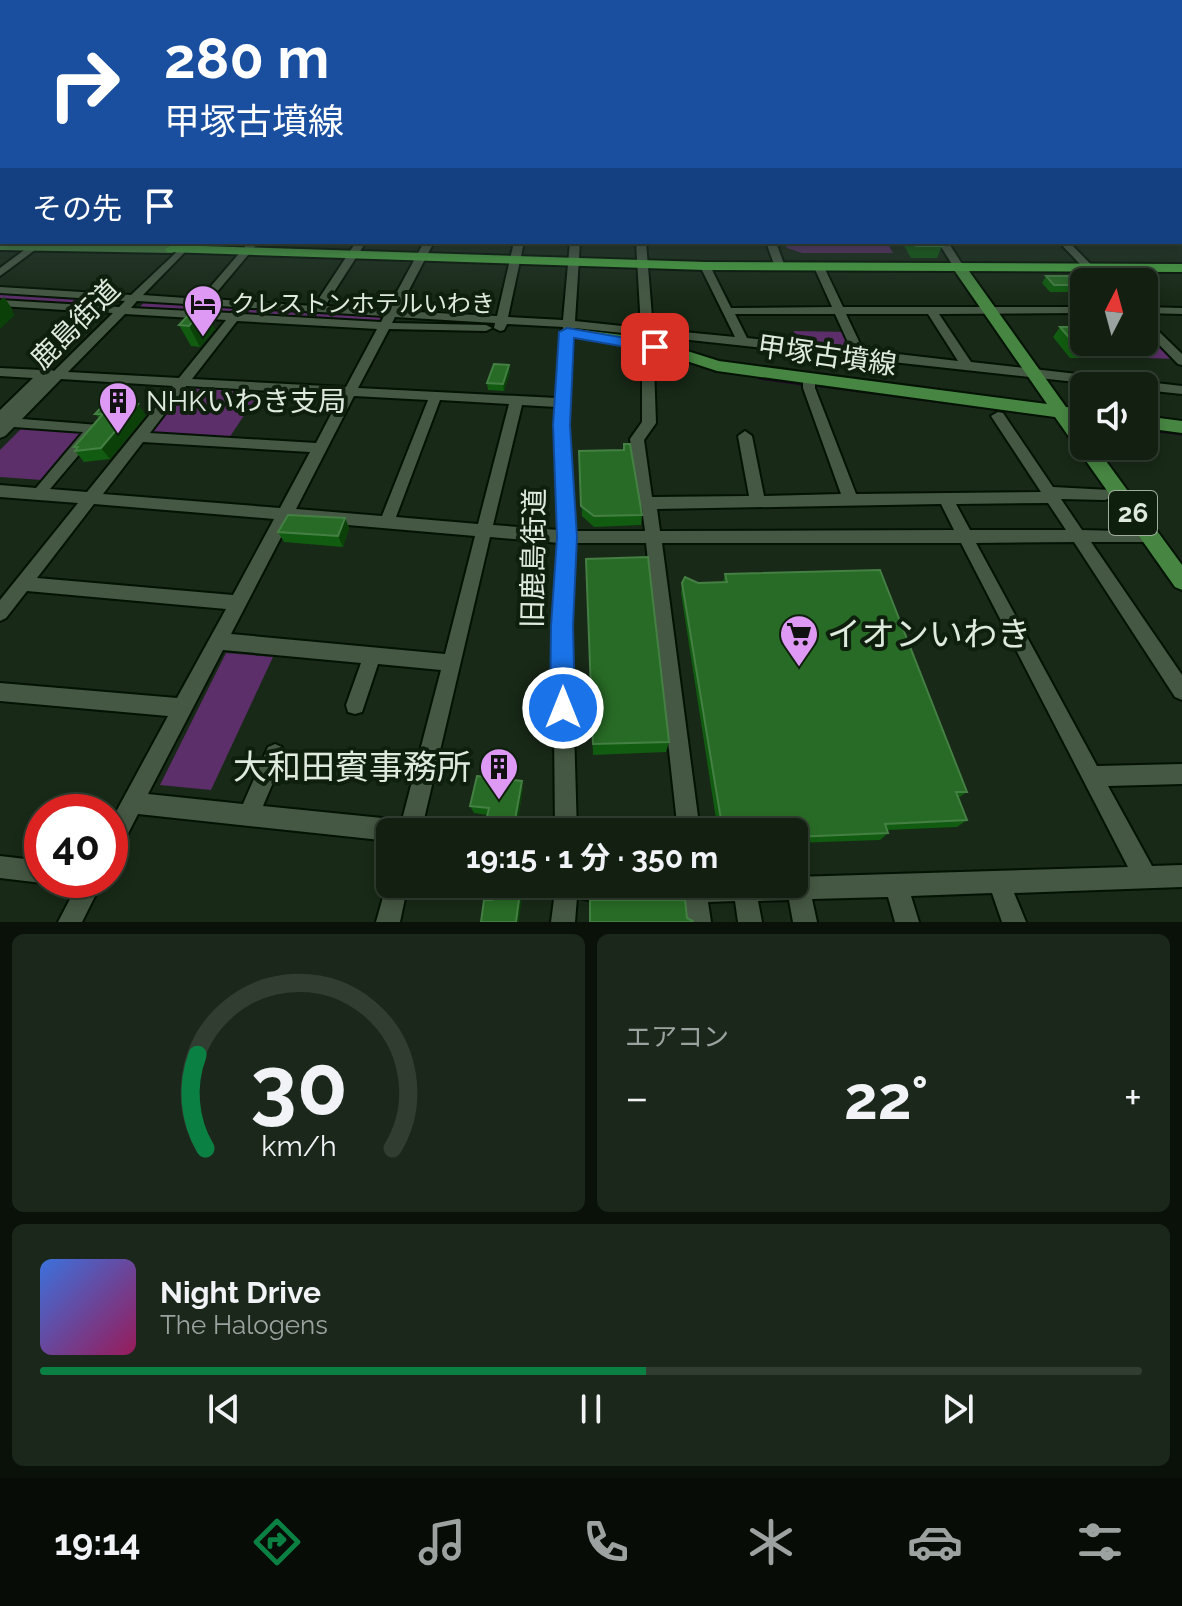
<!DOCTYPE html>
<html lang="ja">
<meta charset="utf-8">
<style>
body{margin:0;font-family:Raleway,"Noto Sans JP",sans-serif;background:#1b271a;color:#f1f3f6;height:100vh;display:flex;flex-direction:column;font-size:30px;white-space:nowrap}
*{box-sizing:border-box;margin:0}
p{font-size:26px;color:#9ca29f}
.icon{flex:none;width:44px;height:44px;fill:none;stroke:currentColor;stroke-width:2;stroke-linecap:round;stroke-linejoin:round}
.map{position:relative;height:922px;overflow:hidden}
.sheet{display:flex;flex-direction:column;gap:12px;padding:12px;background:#0a1109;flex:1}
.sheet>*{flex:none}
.top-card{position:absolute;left:0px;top:0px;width:1182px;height:244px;box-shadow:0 4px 12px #0003,0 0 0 2px #313d31;background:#1a4fa0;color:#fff;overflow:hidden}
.needle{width:52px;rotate:6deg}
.controls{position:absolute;left:1070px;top:268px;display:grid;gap:16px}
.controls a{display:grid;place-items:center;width:88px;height:88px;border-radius:12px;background:#121f11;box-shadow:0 4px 12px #0003,0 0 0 2px #313d31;font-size:40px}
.speed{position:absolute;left:24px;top:794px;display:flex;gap:16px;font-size:40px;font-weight:700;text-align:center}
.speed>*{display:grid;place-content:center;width:104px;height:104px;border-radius:50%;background:#121f11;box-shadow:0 4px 12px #0003,0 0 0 2px #313d31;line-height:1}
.speed .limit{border:12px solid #d22;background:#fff;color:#111}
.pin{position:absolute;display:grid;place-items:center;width:68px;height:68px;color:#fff;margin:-34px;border-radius:16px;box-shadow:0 4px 12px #0006}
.me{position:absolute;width:88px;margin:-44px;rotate:0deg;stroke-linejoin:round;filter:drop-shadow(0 0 6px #0008)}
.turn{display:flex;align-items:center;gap:28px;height:168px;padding:0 32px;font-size:36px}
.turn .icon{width:104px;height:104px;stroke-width:2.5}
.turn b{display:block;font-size:56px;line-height:68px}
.then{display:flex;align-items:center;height:76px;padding:0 32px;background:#0003;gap:16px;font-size:30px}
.big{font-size:60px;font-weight:700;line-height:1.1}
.sheet .card{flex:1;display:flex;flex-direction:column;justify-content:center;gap:12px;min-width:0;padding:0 28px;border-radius:12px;background:#1b271a}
.sheet .dial{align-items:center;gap:0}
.dial svg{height:208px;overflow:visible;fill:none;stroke:#313d31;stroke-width:7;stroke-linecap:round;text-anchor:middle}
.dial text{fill:#f1f3f6;stroke:none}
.song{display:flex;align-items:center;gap:24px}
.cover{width:96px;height:96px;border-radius:12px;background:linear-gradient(135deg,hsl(220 70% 55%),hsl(330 70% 35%))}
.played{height:8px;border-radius:4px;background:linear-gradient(90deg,#0b8043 55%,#313d31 55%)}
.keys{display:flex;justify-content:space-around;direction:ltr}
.heat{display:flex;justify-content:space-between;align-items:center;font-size:44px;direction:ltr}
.sheet .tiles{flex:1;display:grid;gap:12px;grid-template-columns:1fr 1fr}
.card:last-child{grid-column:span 2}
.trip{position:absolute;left:376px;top:818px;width:432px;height:80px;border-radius:12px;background:#121f11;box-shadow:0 4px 12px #0003,0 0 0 2px #313d31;font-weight:700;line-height:80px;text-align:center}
.tabs{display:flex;height:128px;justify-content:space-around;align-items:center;background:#070c07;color:#9ca29f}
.tabs .icon{width:56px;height:56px}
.tabs .active{color:#0b8043}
.tabs b{font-size:36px;color:#f1f3f6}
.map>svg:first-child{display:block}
</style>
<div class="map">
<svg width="1182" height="922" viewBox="0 0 1182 922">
<rect width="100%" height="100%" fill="#182917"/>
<!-- green -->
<path fill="#5c2e6a" d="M785 242H887L893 253H802L787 248Z
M0 292 111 297 101 306 0 301Z
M147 299 238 306 230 313 139 308Z
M253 305 383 313 379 321 247 314Z
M1144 324 1179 359 1113 357 1099 342H1144Z
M794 331 849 332 858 352 796 345Z
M184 387 259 393 229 438 147 433Z
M23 427 84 431V434L42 480 0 477V450Z
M226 653 273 657 211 790 160 785Z"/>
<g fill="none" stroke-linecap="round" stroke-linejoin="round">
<!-- stream -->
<path stroke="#260031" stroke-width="3" d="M759 378 803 384
M815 385 1054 417
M1144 429 1182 434"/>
<!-- minor casing -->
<g stroke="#031203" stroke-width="4">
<path id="minor" d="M1180 172H1182V175H1180Z
M0 184H2V190H0Z
M1180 189H1182V195H1180Z
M0 204H2V210H0Z
M1180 219H1182V225H1180Z
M2 220V226L0 227V221Z
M1180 229 1182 230V237L1180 236Z
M249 242H259L211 299 314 306 356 242H366L325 306 387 310 424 242H434L398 311 497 316 514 242H524L508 317 563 320 570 242H580L575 321 641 328 636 242H646L653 329 735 337 700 266 705 263 710 266 731 308 832 307 814 267 819 264 824 267 843 307H1084V313L939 314 971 362 1182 386V394L1144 390V386H1112L653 336 656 423 644 440 652 497 749 496 738 436 745 431 752 436 764 496 841 494 803 388V379L809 375 815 379V388L856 494 1041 492 991 416 998 412 1003 413 1053 487 1110 490 1112 494 1110 498 1105 500 1061 499 1082 530 1155 532 1158 536 1155 540 1150 542H1091L1182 675V700L1175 697 1074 542 976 543 1097 766 1182 764V784L1108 786 1152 866 1182 865V887L1014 893 1026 922H1002L992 893 911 896 919 922H895L888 897 812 899 817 922H793L789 900 758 901 762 922H738L735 901 708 902 711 922H687L685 902H595L577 897 575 922H551L556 884H794V877L1128 867 961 543H662L700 832H678L646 543H574L571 626 577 832H555L553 626 559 543 490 537 421 832H390V841L138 814 118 853 110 856V823L168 716 0 701V683L177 698 226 609 27 591 6 618 0 621V600L78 503 0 497V485L36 488 83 432 14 427 5 436 0 438V410L33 378 0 376V368L41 370 46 368 54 371 113 313 0 306V300L119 307 125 301 0 293V287L131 295 183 246 188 249 186 251 143 295 200 299ZM137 301 384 316 381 322 242 314V310L238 309 231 313 131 308ZM125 314 226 320 179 378 68 372ZM735 314H835L851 349 747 338ZM846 314H928L958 361 863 350ZM395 317 495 323 494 328 500 331 504 330 507 324 563 327 557 398 358 388 389 329 486 331 492 328 486 325 392 323ZM237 321 377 329 346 387 192 379ZM574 328 642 335V422L630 439 638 503 642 508 645 531H574L568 425ZM61 379 173 386 87 492 50 489 99 431 101 428 99 425 22 419ZM186 386 341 395 316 443 150 433ZM354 396 428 400 382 516 296 509ZM440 400 509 404 478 524 396 517ZM522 405 556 407 554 425 559 530 493 525ZM143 442 310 452 280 508 103 494ZM1048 503 1066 530H970L956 504ZM94 504 274 519 233 595 37 578ZM941 504 954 530 660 531 657 509ZM290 520 475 536 445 654 231 634ZM223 650 361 663 346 705 348 712 355 714 362 712 378 664 441 670 402 820 263 806 285 754 282 747 275 744 268 747 243 804 148 794Z
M766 242H776L785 267 784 269 775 267Z
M938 242H948L964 267 963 269H955Z
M1059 242H1069L1108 282H1097Z
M31 245 39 247 0 276V268Z
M1144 307 1182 308V314L1144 313Z
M1144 320 1148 321 1182 354V365L1178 364 1144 329Z
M0 856 42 861V880H49L42 883 0 878Z
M389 876 390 884H408L400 922H376Z
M80 880H103L82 922H58Z"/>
</g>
<!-- major casing -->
<g stroke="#031203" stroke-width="4">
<path id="major" d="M0 242 172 245 178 249 172 253 0 250Z
M959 263 964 264 1066 407 1084 409V421L1075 420 1084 432V446H1095L1182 565V590L1175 587 1055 417 717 371 644 347 567 336 560 332 567 328 646 338 719 361 1047 404 952 267Z
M1144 416 1182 421V433L1144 428Z"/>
</g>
<!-- highway casing -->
<g stroke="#031203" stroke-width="4">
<path id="highway" d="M172 245 705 262 1182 264V272L705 270 167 252 165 249Z"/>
</g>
<!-- minor -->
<use href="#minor" fill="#455843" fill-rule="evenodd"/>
<!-- major -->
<use href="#major" fill="#478642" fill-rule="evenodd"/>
<!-- highway -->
<use href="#highway" fill="#49a441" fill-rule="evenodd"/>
</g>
<!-- wall -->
<path fill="#115c10" d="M902 242H939L942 246 937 258H911Z
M1046 276 1084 283V290L1082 292H1050L1042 283Z
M195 308 215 329 200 347 191 346 179 325Z
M1060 327 1118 345 1110 355H1097L1095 358H1070L1053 337Z
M510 372 504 391 488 390 487 383Z
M95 414 146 415 110 459 84 462 75 451 76 449 74 447 99 418Z
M624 444 642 515 641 525 594 527 582 516 579 451 624 450Z
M345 518 349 528 343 547 284 542 278 532Z
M586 559 669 742 666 752 593 755Z
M725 574 967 792 958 798 967 820 957 827 887 830 888 833 880 840 794 843V832H718L681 593 682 583 723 582Z
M523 788 517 826 490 823 487 815 474 813 470 806Z"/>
<!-- shaded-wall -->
<path fill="#0b4109" d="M4 297 13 310 12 311 15 315 0 329V300Z
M204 308 215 329 200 347 189 326Z
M509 365 510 372 504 391 503 384Z
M138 404 146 415 110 459 101 448Z
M345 518 349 528 343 547 338 536Z
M522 781 523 788 517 826 515 820Z
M520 892 522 897 519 922H516Z"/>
<!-- building -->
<path fill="#286b26" stroke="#447f43" stroke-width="2" d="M914 242H939L942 246H916Z
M1046 276H1078L1084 283V285H1054Z
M195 308H204L189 326 179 325Z
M1060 327H1084V342H1116L1118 345H1100L1102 347 1078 348Z
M494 364 509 365 503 384 487 383Z
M106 402 138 404 101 448 75 451 78 447H74L103 414H95Z
M624 444H630L642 515 594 516 581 506 579 451 624 450Z
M288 515 345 518 338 536 278 532Z
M648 557 669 742 593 744 586 559Z
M880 570 967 792H956L967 820 885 824 888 833 794 837V832H723L682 583 685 577 698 583 727 582 725 574Z
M477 776 522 781 515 820 487 817 489 808 470 806Z
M493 889 520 892 516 922H481L484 900H492Z
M590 900H685L687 918 693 921V922H590Z"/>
<!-- sky -->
<linearGradient id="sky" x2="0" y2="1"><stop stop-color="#0d170d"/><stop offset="0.57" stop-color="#374947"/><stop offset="1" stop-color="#374947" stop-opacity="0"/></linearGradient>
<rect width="1182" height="301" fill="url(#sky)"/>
<!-- route -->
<path fill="#1a73e8" stroke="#114b97" stroke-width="2" d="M567 328 655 343 663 347 655 352 574 338 570 425 577 537 573 626 575 708 571 716 563 720 554 716 550 708 551 626 557 537 553 425 559 332Z"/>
<!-- icons -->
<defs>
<g id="hotel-pin" transform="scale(2)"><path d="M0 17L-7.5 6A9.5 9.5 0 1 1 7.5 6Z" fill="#dd99f4" stroke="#0f1f0d"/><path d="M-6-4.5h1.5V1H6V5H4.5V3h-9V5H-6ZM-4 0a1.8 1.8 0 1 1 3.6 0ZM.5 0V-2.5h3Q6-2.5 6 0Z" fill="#111"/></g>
<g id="building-pin" transform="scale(2)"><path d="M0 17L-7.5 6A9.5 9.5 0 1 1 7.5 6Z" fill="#dd99f4" stroke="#0f1f0d"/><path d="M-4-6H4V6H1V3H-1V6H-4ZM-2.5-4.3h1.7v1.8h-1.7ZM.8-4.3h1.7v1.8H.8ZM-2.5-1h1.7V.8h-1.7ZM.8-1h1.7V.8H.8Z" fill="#111"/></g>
<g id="supermarket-pin" transform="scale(2)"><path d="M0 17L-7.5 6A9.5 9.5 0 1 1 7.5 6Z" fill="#dd99f4" stroke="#0f1f0d"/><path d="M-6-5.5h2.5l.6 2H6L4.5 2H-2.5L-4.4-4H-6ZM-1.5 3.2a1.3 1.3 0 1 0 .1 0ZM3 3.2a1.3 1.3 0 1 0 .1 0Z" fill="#111"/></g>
</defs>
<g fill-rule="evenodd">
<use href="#hotel-pin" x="203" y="304"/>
<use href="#building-pin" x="118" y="401"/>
<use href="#supermarket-pin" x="799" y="634"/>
<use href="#building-pin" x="499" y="767"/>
</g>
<g text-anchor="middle" stroke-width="8" stroke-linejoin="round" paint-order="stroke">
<!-- far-poi labels -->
<g font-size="24" fill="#dfeade" stroke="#0f1f0d" text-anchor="start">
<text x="231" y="312">クレストンホテルいわき</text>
</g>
<!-- shield labels -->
<rect fill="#0f1f0d" stroke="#a1ad9f" stroke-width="2" x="1109" y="491" width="48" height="44" rx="6"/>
<g font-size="26" font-weight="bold" fill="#dfeade">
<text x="1133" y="522">26</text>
</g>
<!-- street labels -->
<g font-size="28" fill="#dfeade" stroke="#0f1f0d">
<text transform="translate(75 324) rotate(-45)" y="10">鹿島街道</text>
<text transform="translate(827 355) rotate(8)" y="10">甲塚古墳線</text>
<text transform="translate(533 558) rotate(-89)" y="10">旧鹿島街道</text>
</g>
<!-- poi labels -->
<g font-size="28" fill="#dfeade" stroke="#0f1f0d" text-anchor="start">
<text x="146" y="411">NHKいわき支局</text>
</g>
<!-- near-poi labels -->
<g font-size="34" fill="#dfeade" stroke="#0f1f0d" text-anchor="start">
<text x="827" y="646">イオンいわき</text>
<text x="471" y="779" text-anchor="end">大和田賓事務所</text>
</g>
</g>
</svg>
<div class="controls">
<a><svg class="needle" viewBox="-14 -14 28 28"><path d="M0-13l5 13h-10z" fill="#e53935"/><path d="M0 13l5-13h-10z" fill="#9ca29f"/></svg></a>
<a><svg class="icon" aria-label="sound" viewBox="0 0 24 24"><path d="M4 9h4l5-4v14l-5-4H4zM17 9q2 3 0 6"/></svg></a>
</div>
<div class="speed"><div class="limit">40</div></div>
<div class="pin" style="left:655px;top:347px;background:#d93025"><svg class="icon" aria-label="arrive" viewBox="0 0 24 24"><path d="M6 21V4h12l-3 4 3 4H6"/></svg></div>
<svg class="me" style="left:563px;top:708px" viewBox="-20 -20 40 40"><circle r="17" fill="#1a73e8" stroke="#fff" stroke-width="3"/><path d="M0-11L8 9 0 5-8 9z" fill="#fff"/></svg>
<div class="trip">19:15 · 1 分 · 350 m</div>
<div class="top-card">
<div class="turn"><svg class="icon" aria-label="right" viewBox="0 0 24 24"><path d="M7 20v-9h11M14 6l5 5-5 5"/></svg><div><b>280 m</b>甲塚古墳線</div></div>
<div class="then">その先<svg class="icon" aria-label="arrive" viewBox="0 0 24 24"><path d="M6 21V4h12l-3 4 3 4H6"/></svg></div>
</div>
</div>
<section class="sheet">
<div class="tiles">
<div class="card dial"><svg viewBox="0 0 100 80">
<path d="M14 69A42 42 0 1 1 86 69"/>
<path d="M14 69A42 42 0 0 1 11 33" stroke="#0b8043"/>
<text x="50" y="56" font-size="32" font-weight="700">30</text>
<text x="50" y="72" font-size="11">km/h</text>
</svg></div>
<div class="card"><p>エアコン</p>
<div class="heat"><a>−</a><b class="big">22°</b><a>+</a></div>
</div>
<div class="card">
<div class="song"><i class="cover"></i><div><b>Night Drive</b><p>The Halogens</p></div></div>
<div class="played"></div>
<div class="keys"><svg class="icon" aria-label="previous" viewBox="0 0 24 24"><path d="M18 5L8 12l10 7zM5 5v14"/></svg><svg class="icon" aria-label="pause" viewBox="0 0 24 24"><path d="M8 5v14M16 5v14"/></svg><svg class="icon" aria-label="next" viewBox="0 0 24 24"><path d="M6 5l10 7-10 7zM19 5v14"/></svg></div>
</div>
</div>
</section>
<nav class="tabs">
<b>19:14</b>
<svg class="icon active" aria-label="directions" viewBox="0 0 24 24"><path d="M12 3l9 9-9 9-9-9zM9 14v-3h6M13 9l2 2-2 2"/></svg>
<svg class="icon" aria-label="music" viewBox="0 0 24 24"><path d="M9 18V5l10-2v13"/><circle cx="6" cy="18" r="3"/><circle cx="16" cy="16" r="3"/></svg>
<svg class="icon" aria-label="phone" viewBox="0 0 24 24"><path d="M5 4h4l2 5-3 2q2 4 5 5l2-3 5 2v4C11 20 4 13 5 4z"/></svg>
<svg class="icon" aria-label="climate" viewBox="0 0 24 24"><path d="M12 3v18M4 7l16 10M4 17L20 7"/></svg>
<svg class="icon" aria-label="car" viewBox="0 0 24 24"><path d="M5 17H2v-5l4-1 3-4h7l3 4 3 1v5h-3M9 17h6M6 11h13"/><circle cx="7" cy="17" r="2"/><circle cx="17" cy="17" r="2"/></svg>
<svg class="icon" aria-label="filters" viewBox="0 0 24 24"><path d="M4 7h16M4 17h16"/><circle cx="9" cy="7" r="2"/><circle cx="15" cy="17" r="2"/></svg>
</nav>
